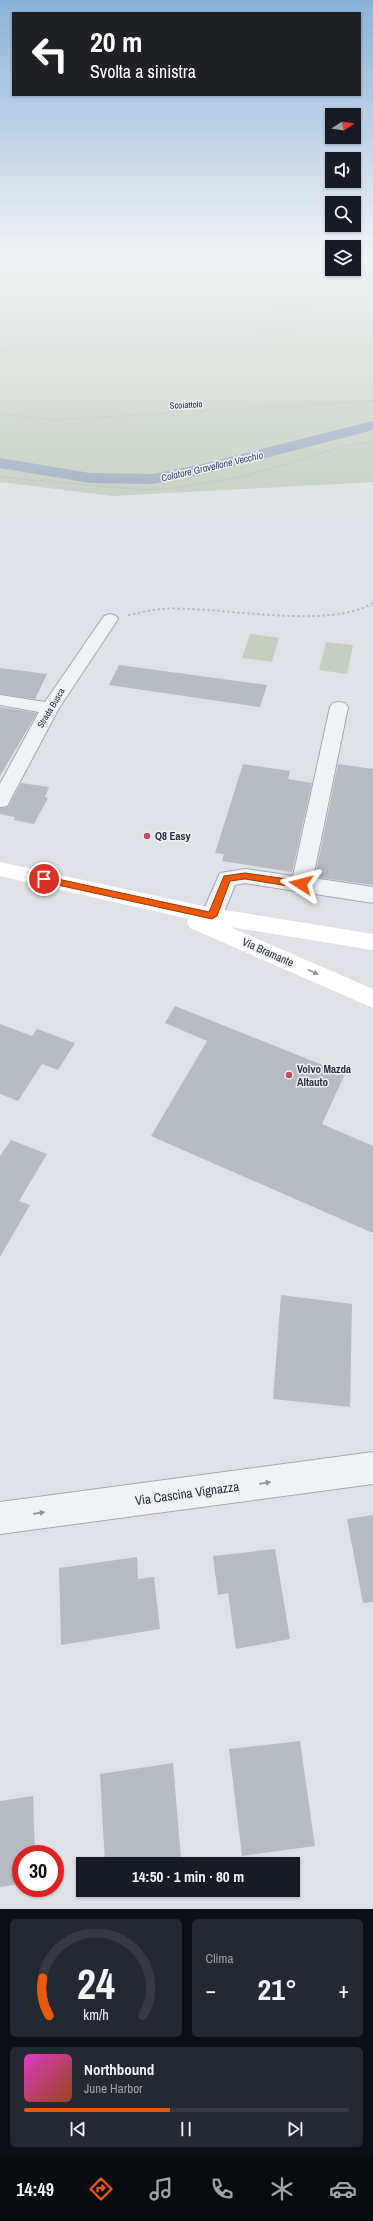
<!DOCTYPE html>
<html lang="it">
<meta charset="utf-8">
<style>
body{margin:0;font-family:"Archivo Narrow",sans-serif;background:#242831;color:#f1f3f6;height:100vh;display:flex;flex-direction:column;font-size:15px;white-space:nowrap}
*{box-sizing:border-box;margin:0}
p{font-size:13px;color:#9ea1a6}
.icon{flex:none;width:22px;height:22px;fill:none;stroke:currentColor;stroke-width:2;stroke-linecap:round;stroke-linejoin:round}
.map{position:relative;height:1909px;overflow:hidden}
.side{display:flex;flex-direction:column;gap:10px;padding:10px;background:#0d0f14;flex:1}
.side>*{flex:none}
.guide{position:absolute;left:12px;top:12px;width:349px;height:84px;border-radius:0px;box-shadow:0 1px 3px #0004;background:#202124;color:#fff;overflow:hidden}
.needle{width:26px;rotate:78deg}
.tools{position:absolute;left:325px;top:108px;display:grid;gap:8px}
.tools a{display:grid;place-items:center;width:36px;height:36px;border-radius:0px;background:#171b24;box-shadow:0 1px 3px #0004;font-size:20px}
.speed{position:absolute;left:12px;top:1845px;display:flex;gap:8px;font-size:20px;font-weight:700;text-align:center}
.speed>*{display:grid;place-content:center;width:52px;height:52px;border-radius:50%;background:#171b24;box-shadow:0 1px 3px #0004;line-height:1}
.speed .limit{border:6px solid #d22;background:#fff;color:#111}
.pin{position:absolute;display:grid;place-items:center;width:34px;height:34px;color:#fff;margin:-17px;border:2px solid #fff;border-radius:50%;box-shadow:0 1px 4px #0007}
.me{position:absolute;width:44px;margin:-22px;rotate:279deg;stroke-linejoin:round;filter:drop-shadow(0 0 3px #0008)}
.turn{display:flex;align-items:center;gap:14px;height:84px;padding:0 12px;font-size:18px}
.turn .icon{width:52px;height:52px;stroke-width:2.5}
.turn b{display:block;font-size:28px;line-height:34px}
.big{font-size:30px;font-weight:700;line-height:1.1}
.side .card{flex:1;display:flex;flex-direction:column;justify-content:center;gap:6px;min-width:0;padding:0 14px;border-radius:6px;background:#242831}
.side .dial{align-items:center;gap:0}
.dial svg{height:104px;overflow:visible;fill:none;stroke:#363941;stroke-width:7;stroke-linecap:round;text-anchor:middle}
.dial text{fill:#f1f3f6;stroke:none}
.song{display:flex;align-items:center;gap:12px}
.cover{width:48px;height:48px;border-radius:6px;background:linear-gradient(135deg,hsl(310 70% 55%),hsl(20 70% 35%))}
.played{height:4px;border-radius:2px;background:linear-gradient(90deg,#ea580c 45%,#363941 45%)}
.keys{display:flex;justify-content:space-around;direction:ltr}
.heat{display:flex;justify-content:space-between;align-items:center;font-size:22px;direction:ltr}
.side .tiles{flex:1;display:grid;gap:10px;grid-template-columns:1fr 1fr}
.card:last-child{grid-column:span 2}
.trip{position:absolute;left:76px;top:1857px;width:224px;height:40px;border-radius:0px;background:#171b24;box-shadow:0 1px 3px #0004;font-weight:700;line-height:40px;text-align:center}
.tabs{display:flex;height:64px;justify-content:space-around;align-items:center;background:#090b0e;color:#9ea1a6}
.tabs .icon{width:28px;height:28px}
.tabs .current{color:#ea580c}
.tabs b{font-size:18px;color:#f1f3f6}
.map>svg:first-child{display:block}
</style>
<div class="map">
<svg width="373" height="1909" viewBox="0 0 373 1909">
<rect width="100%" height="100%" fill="#dfe1e6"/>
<!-- green -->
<path fill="#c4cfc1" d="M0 254H332V269H354V254H373V482L112 496 0 482Z
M250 634 279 638 272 662 242 658Z
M326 642 353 645 347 674 319 670Z"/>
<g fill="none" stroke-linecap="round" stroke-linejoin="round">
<!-- canal -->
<path fill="#9daec2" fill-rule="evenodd" d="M373 421V430L208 473 153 484 90 483 0 468V458L90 473 153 474 207 463Z"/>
</g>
<!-- building -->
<path fill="#b6bbc2" d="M119 665 267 685 260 707 109 685Z
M0 668 24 671 47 674 35 699 0 694Z
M0 707 37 713 0 776Z
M243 764 290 771 288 779 312 783 292 872 222 861 224 854 215 853Z
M338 764 373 769V885L315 877Z
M21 783 49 787 45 797 48 798 34 824 14 820 15 817 0 814V808L8 807Z
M175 1006 345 1074 322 1124 373 1146V1233L151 1136 207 1041 165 1023Z
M0 1024 32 1036 37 1029 75 1043 58 1070 42 1064 18 1101 0 1094Z
M11 1140 47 1154 19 1201 30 1205 0 1257V1156Z
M281 1295 352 1304 350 1407 273 1399Z
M373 1515V1602L363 1603 347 1519Z
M275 1549 290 1639 236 1649 228 1593 218 1595 213 1556Z
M137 1557 138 1579 154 1577 160 1629 61 1645 59 1568Z
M300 1741 315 1846 242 1856 229 1749Z
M173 1763 181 1859 155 1864H105L100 1774Z
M33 1796 35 1854H21V1884L0 1887V1801Z"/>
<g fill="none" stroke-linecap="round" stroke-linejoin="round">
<!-- street casing -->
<g stroke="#a5a8af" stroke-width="2">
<path id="street" d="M110 614 116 616 118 619 59 708 7 806 0 807V784L39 712 0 705V695L45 702 104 616Z
M339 702 345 703 348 707 313 878 373 887V903L245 883 235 885 220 922 212 924 204 922 201 916 220 873 245 869 293 876 330 707 333 703Z
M373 1452V1484L0 1534V1502Z"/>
</g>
<!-- path-far2 -->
<path stroke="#b9bcc1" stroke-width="1" stroke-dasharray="1.5 1.5" stroke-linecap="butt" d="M198 254 242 298
M0 290 242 298 373 325
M366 322 373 315
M0 351 30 347H210L340 318"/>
<!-- path-far1 -->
<path stroke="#b9bcc1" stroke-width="1.5" stroke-dasharray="2 2" stroke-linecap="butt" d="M0 414 52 420 373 401
M0 477 144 490 175 488 246 476 344 446 373 442"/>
<!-- path -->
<path stroke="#b9bcc1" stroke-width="2" stroke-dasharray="2.5 2.5" stroke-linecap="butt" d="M128 615C139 613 150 610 161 609 217 605 327 631 373 603"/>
<!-- street -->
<use href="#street" fill="#f1f2f5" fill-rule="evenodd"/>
<!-- secondary -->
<path fill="#fff" fill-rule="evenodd" d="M0 862 212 908 373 934V950L230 927 373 989V1008L190 928 187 922 189 919 0 876Z"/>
</g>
<!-- one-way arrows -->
<defs><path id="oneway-solid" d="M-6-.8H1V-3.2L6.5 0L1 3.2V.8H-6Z"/></defs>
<use fill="#94989d" href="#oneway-solid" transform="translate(313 972) rotate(24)"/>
<g fill="#8d9198">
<use href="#oneway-solid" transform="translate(265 1483) rotate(-8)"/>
<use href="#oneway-solid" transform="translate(39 1513) rotate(-8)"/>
</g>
<!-- sky -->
<linearGradient id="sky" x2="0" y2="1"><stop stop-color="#8ab2d9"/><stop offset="0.49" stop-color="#f1f2f4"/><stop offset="1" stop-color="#f1f2f4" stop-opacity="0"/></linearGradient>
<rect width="373" height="521" fill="url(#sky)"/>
<!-- route -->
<path fill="#ea580c" stroke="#983908" d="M245 873 301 881 305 884 301 888 245 879 230 881 217 916 212 919 44 882 40 879 44 876 209 912 224 876Z"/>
<!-- markers -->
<g fill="#be515f" stroke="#eef0f4" stroke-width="1.5">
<circle cx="147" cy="836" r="4"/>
<circle cx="289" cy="1075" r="4"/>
</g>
<g text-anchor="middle" stroke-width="3" stroke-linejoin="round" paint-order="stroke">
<!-- far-street labels -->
<g font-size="9" fill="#29303b" stroke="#eef0f4">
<text transform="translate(186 405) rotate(-3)" y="3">Scoiattolo</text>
<text transform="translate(51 708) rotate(-59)" y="3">Strada Busca</text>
</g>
<!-- far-water labels -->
<g font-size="10" font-style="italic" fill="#384d6a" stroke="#eef0f4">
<text transform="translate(212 466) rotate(-13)" y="4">Colatore Gravellone Vecchio</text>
</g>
<!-- poi labels -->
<g font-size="11" font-weight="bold" fill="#29303b" stroke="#eef0f4" text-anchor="start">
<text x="155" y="840">Q8 Easy</text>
<text x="297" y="1073">Volvo Mazda<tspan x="297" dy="13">Altauto</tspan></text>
</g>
<!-- street labels -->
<g font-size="11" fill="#29303b" stroke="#eef0f4">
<text transform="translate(268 952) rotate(24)" y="4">Via Bramante</text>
</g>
<!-- near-street labels -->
<g font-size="13" fill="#29303b" stroke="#eef0f4">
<text transform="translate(187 1493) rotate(-8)" y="5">Via Cascina Vignazza</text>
</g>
</g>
</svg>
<div class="tools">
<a><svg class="needle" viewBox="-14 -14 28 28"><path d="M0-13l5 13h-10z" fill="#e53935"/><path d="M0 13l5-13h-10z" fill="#9ea1a6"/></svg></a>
<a><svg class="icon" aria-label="sound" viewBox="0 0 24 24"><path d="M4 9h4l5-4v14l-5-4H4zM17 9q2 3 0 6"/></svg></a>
<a><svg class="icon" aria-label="search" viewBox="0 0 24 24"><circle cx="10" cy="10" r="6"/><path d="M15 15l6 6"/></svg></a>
<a><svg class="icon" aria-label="layers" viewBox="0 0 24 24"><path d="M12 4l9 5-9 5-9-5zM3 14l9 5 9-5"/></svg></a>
</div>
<div class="speed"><div class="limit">30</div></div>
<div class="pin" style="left:44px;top:879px;background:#d93025"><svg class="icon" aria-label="arrive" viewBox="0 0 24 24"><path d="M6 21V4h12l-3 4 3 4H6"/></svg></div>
<svg class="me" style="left:301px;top:884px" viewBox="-20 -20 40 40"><path d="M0-17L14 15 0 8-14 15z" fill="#ea580c" stroke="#fff" stroke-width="4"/></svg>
<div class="trip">14:50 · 1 min · 80 m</div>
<div class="guide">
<div class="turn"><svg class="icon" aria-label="left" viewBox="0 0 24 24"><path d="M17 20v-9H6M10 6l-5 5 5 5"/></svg><div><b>20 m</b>Svolta a sinistra</div></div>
</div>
</div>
<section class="side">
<div class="tiles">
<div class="card dial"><svg viewBox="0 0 100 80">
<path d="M14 69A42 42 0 1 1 86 69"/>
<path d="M14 69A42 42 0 0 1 9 40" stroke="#ea580c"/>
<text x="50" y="56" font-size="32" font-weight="700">24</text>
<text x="50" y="72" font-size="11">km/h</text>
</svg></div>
<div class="card"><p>Clima</p>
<div class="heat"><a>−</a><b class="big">21°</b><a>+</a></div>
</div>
<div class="card">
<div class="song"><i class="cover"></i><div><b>Northbound</b><p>June Harbor</p></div></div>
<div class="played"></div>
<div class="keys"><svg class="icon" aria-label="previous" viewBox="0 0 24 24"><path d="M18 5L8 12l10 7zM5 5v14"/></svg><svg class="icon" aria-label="pause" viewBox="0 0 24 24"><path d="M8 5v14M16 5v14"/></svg><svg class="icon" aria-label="next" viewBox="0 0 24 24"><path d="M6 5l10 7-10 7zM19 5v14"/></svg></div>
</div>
</div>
</section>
<nav class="tabs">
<b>14:49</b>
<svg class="icon current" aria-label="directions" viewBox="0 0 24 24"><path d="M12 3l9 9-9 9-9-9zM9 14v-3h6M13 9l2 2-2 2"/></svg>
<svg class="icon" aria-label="music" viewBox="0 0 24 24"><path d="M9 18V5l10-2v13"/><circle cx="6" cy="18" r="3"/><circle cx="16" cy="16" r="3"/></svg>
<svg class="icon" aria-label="phone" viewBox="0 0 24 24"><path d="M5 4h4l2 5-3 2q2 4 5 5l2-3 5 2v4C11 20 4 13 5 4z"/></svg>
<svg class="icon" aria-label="climate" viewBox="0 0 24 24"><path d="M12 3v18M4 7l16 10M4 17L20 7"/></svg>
<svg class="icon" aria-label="car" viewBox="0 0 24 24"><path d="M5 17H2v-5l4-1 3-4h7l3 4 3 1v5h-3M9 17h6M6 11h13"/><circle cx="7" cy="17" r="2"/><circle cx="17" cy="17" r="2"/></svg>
</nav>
